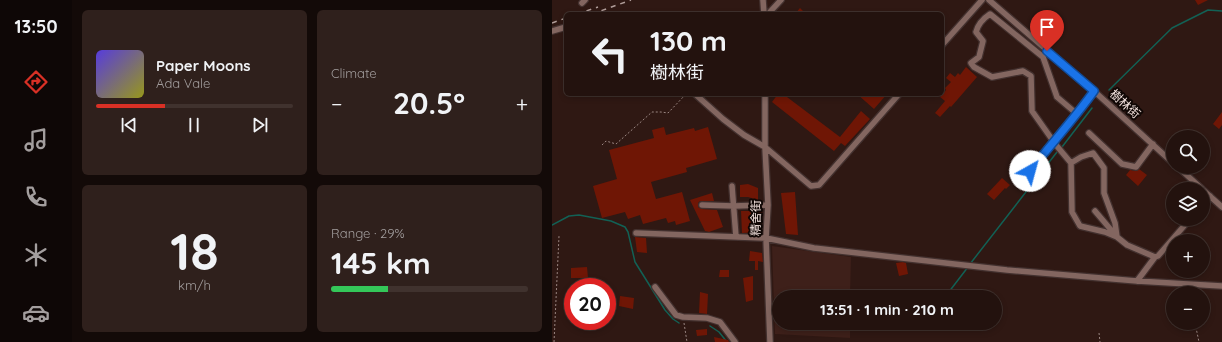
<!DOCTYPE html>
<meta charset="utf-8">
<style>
body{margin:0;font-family:Quicksand,"Noto Sans TC",sans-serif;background:#2f201c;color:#f1f3f6;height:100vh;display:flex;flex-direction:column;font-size:15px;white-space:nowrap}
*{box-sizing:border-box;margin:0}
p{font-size:13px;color:#a39e9e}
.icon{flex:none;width:22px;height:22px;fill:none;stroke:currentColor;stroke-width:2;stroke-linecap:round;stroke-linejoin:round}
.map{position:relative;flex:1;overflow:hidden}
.side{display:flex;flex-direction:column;gap:10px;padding:10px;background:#130a08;width:480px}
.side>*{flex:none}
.hud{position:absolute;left:12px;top:12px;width:380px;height:84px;border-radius:6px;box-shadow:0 2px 6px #0003,0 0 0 1px #40322e;background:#23120e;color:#f1f3f6;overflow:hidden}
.tools{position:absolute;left:614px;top:130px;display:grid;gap:8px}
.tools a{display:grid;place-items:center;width:44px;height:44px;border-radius:50%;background:#23120e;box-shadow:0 2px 6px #0003,0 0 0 1px #40322e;font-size:20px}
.speed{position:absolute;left:12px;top:278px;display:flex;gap:8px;font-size:20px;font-weight:700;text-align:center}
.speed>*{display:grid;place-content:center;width:52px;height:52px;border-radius:50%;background:#23120e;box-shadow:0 2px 6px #0003,0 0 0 1px #40322e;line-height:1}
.speed .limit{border:6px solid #d22;background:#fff;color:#111}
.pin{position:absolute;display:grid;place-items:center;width:34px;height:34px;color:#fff;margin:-41px -17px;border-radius:50% 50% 50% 0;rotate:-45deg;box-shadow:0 0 4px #0007}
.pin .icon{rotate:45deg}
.me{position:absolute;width:44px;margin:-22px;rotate:38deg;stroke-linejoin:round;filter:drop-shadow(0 0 3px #0008)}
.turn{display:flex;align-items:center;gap:14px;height:84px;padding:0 20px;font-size:18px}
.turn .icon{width:52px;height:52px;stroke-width:2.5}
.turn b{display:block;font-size:28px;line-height:34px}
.big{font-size:30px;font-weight:700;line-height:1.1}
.side .tile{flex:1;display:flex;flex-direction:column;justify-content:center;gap:6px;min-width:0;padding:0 14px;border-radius:6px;background:#2f201c}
.side .dial{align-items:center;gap:0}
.dial b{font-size:52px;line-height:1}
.song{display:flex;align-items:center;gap:12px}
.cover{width:48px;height:48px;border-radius:6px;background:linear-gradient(135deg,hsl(250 70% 55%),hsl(60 70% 35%))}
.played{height:4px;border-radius:2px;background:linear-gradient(90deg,#d93025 35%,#40322e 35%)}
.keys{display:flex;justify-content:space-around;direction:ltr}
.heat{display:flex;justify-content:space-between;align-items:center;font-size:22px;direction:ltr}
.charge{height:6px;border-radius:3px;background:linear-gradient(90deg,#34c759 29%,#40322e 0)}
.side .tiles{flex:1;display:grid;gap:10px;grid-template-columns:repeat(2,1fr)}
.trip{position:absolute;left:220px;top:290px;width:230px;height:40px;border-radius:20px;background:#23120e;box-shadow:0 2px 6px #0003,0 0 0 1px #40322e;font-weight:700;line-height:40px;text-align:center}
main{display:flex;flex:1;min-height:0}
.tab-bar{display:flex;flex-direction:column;width:72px;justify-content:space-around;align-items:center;background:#0e0706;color:#a39e9e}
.tab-bar .icon{width:28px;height:28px}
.tab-bar .on{color:#d93025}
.tab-bar b{font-size:18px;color:#f1f3f6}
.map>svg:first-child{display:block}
</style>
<main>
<nav class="tab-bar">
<b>13:50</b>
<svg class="icon on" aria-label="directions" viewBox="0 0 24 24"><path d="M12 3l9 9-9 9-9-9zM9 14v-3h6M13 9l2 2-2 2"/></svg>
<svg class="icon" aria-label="music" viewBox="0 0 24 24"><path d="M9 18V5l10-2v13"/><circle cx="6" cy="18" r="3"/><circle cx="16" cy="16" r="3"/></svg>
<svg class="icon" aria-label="phone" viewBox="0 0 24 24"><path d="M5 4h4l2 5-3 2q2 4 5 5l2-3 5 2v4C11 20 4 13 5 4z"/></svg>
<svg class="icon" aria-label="climate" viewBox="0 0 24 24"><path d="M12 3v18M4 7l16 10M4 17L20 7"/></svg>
<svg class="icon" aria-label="car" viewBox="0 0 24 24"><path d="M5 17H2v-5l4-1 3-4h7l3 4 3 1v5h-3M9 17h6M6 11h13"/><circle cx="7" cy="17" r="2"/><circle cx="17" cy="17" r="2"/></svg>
</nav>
<section class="side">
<div class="tiles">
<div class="tile">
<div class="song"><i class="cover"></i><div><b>Paper Moons</b><p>Ada Vale</p></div></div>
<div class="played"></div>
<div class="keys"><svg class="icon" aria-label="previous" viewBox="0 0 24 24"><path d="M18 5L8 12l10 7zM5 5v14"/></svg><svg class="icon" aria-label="pause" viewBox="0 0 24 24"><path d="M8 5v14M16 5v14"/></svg><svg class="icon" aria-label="next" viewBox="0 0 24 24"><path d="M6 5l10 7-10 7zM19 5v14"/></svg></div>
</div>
<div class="tile"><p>Climate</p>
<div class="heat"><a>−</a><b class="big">20.5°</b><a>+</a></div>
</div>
<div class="tile dial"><b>18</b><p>km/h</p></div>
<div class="tile"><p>Range · 29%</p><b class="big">145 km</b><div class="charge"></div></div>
</div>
</section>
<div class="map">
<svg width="670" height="342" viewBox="0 0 670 342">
<rect width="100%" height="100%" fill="#2f1813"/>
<!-- built -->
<path fill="#3e201a" d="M220 246 299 257 298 297H227V323H298V338L223 334Z"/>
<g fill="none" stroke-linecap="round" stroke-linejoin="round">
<!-- stream -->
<path stroke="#126155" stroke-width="1.5" d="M557 90 620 28 656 10 670 11
M510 147 540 108
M0 225 17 216 27 215 59 221 73 227 76 232 83 262 113 310 121 319 127 323
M418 264 505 152
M393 297 416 267
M372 324 373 323
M158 326 167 332 175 342"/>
</g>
<!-- building -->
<path fill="#6f1605" d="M643 0H656L646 5Z
M248 8 254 14H243Z
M414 67 425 77 399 107 398 106 388 117 383 113 393 101 388 97 394 90 393 88 399 82 394 78 398 73 403 77 406 73 408 75Z
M226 94H231L288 137 309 111 318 119 293 146 289 143 282 151 220 102Z
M305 94H335L322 109Z
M670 112V125L667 129 661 124Z
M112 127 114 135 142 128 143 131 156 127 165 159 134 168 135 172 99 182 104 199 130 192 138 221 124 225 123 221 116 223 114 218 91 224 88 215 76 219 73 212 50 218 41 186 65 179 57 150 102 138 100 130Z
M472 166 475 168 467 179 463 176Z
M587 169 595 175 586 186 574 175 578 170 584 171Z
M450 178 458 185 454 189 453 188 442 200 435 194Z
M196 184 206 188V200L196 197H188V185Z
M243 192 246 235 234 234 229 193Z
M160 193 162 201H148L146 203V207L150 209 165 210 171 227 157 232 153 231 138 200Z
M189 211H210L208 232 190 233Z
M83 237 94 238 95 253 85 252Z
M198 251 210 253 211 262 206 261V270H203V261H197Z
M351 262 354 263 356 274 347 276 344 263Z
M35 267 36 278H19V268Z
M168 270H177V277H167Z
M201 276V300L194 302 191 278Z
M148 292 156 294 155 314 147 313Z
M68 296 82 298 81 309 67 306Z
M155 329V335L145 336 144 330Z
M162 337 176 340 177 342H163Z"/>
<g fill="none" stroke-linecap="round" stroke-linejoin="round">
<!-- minor casing -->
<g stroke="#43312f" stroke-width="8">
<path id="minor" d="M211 0 212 14
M437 0 542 91 621 163
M30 3 33 0
M216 14 229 0
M0 31 14 27
M390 45 430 0
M143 94 171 119 192 135 213 147 259 186 267 185 347 94
M213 94V147L216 205 214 238 218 342
M537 133 570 164 584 167 601 144
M519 163 520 212 528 226 553 232 565 237 563 223 552 193V168L541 153 529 157 519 163 504 145 480 111 479 76 471 71 440 77 422 67 419 63 427 57 431 41 424 32C426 24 432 18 438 14L491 57 505 97 525 114
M626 167 650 189
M469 183 501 141 525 114 542 91
M180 186 184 237
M651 190 670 207
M150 205 182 206 216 205
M651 205 658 196
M543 211 565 237 575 245 603 257
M84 233 214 238 262 248 455 270 585 281 670 286
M585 281 603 257 606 256 638 219
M103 287 124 315 131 317 155 318 168 322 183 342"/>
</g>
<!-- path -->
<path stroke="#9a8682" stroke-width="1" stroke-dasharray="2 2" stroke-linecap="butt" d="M50 145 54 141 64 144 100 112H109L116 113 134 94
M132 323 135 342
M643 323 647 342
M547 333 548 342
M2 342 7 236"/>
<!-- minor -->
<use href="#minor" stroke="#836660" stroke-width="5.5"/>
<!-- rail -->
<path stroke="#b09d99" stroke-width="1.5" stroke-dasharray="5 5" stroke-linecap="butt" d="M25 14 46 7
M40 14 79 0
M0 23 14 18"/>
</g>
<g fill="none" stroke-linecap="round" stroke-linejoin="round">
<!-- route casing -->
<g stroke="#114b97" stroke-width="10">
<path id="route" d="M478 171C499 144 522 119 542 91L495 51"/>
</g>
<!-- route -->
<use href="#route" stroke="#1a73e8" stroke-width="7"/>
</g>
<g text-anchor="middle" stroke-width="4" stroke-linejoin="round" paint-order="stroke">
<!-- street labels -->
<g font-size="12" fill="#f6e5e1" stroke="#100705">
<text transform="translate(573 104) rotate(42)" y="4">樹林街</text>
<text transform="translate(204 218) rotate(-89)" y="4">精舍街</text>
</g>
</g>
</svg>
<div class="tools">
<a><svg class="icon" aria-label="search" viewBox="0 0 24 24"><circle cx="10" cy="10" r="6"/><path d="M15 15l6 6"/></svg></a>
<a><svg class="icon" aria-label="layers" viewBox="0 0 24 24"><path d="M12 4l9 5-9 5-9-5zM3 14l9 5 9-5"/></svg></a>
<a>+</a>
<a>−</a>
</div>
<div class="speed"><div class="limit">20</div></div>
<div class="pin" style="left:495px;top:51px;background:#d93025"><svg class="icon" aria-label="arrive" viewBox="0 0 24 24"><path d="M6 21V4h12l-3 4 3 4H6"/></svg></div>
<svg class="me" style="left:478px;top:171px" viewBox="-20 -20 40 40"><circle r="19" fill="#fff"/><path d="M0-13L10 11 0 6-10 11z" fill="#1a73e8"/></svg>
<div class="trip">13:51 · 1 min · 210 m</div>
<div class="hud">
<div class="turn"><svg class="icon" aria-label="left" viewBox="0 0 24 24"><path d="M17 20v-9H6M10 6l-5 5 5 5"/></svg><div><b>130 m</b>樹林街</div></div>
</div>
</div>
</main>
